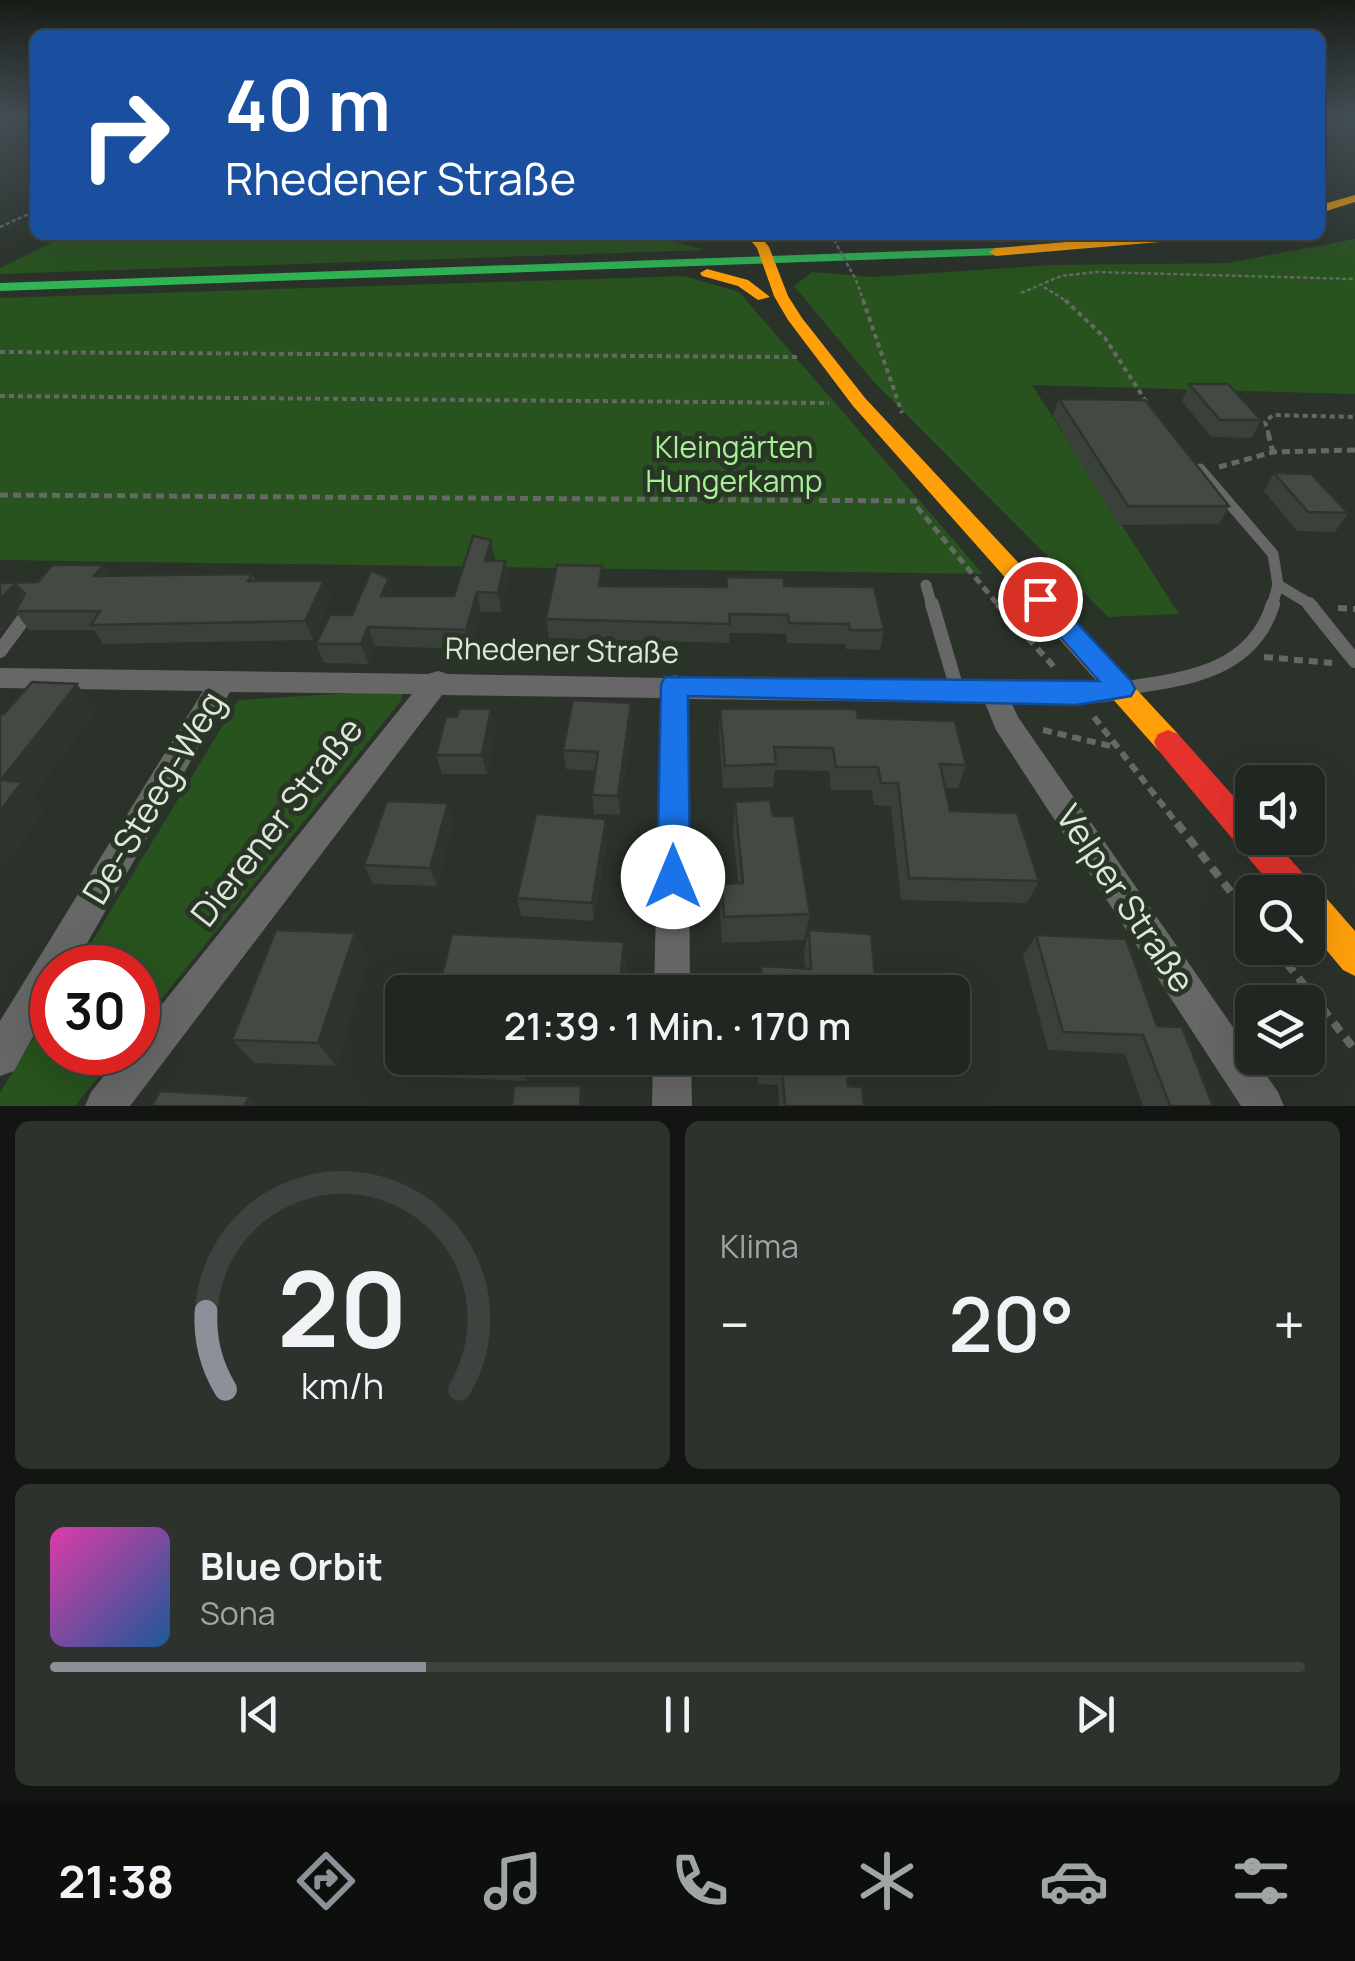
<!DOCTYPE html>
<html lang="de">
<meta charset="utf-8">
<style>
body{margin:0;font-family:Manrope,sans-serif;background:#2d322d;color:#f1f3f6;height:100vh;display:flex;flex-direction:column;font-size:38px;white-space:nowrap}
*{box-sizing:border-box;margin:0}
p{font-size:32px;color:#a2a5a5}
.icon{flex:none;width:55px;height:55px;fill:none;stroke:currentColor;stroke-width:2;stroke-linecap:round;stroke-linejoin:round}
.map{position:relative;height:1106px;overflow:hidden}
.side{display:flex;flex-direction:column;gap:15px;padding:15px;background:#121512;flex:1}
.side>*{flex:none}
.hud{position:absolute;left:30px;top:30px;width:1295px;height:210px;border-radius:15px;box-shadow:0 10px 40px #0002,0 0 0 2px #3d433e;background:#1a4fa0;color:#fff;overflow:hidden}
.controls{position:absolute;left:1235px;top:765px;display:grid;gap:20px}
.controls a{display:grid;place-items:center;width:90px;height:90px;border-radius:15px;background:#202620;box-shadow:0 10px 40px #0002,0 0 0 2px #3d433e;font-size:50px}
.speed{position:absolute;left:30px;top:945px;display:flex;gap:20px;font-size:50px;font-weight:700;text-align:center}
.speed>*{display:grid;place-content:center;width:130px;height:130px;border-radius:50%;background:#202620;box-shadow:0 10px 40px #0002,0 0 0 2px #3d433e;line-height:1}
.speed .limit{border:15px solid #d22;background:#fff;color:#111}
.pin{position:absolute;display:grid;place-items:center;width:85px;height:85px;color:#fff;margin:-42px;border:5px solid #fff;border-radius:50%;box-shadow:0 2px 10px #0007}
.me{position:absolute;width:110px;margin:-55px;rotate:0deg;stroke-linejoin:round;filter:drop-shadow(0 0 8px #0008)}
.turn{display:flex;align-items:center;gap:35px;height:210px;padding:0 30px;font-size:45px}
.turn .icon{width:130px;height:130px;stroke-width:2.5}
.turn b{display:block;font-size:70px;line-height:85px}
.big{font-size:75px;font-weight:600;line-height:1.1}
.side .tile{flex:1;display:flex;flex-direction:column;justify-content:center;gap:15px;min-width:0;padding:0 35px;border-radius:15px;background:#2d322d}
.side .dial{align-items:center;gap:0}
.dial svg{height:260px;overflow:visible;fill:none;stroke:#3d433e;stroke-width:7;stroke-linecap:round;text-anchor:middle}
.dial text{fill:#f1f3f6;stroke:none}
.song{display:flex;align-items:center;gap:30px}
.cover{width:120px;height:120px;border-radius:15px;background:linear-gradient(135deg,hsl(320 70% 55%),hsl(210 70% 35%))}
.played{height:10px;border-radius:5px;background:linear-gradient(90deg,#8c9099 30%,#3d433e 30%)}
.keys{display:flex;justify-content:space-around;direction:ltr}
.heat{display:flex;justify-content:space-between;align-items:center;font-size:55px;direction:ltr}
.side .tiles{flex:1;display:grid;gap:15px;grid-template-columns:1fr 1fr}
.tile:last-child{grid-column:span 2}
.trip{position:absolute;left:385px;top:975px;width:585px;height:100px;border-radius:15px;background:#202620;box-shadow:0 10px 40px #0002,0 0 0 2px #3d433e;font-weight:600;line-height:100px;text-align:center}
.tabs{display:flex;height:160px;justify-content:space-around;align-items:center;background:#0d0f0d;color:#a2a5a5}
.tabs .icon{width:70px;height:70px}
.tabs .on{color:#8c9099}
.tabs b{font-size:45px;color:#f1f3f6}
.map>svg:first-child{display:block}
</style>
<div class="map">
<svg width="1355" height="1106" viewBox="0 0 1355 1106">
<rect width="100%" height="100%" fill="#2b322a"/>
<!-- green -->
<path fill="#28521e" d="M66 235H644L707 250 0 274V268Z
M1355 239V394L1032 385 1179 614 1108 617 873 381 794 286 812 272 873 277 1050 265 1227 263Z
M684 276 739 292 983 574 0 560V298Z
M404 690 400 702 138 1028V968H76L238 700Z
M52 1007V1052L118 1053 75 1106H0V1093Z"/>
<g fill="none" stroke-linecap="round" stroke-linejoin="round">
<!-- path-far4 -->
<path stroke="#666866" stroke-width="2.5" stroke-dasharray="4 2.5" stroke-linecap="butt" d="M0 117 5 116
M0 227 35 211
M856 280 864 302
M1044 287 1068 302
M1021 293 1061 276 1095 272 1355 279"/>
<!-- path-far3 -->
<path stroke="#666866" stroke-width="4" stroke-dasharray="5 4" stroke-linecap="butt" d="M863 300 902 413
M1065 300 1105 338 1149 406
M0 352 797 357
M0 396 829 403
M1269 435 1265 422 1273 415 1355 417"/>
<!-- path-far2 -->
<path stroke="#666866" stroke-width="5" stroke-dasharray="8 5" stroke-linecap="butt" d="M1268 433 1273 452
M1219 467 1273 452 1355 450
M0 495 917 501
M917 507 999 606"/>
<!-- path-far1 -->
<path stroke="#666866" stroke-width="6" stroke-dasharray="9 6" stroke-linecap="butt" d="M997 604 1056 669
M1338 608 1355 609
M1264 657 1332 663
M1094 717 1179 826
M1043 730 1115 747"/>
<!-- path -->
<path stroke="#666866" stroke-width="8" stroke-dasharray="11 8" stroke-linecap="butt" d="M1177 823 1252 919
M1275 948 1355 1050"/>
<!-- lane-far1 -->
<path stroke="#676768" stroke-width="11" d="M1200 469 1273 554 1278 585 1313 606
M926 585 932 606
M1272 606 1278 585"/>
<!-- lane -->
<path stroke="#676768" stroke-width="14" d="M932 604 957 689
M1309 604 1355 661
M0 651 28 613
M1126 688C1187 679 1253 671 1273 604"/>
<!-- street -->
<path fill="#676768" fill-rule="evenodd" d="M0 668 428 674 438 671 448 674 666 678 675 675 684 678 1076 683 1122 679 1131 682 1135 689 1131 696C1094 708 1051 704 1012 704L1018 717 1278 1092 1284 1106H1241L996 730 985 703 688 699 690 992H654L661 698 442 695 130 1106H85L91 1092 123 1052H138V1034L412 694 230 692 73 968H52V1002L14 1071 0 1076V1021L203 691 0 688Z
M653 1058H691L692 1106H652Z"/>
<!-- fast -->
<path fill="#30b455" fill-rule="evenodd" d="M996 248 1001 249V255L0 291V283Z"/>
<!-- slow -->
<path fill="#ff9f0a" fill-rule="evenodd" d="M1355 195V202L1320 213V205Z
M746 235H759L769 247 788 296 802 318 865 398 1178 734 1182 742 1178 750 1168 754 1158 750 853 406 788 320 774 296 757 248Z
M1150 235H1201L1195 239 996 256 989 252 996 248Z
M707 269 748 280 770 297 758 300 738 286 702 276 700 273Z
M1308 887 1320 891 1355 931V976L1343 970 1308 928V892H1296Z"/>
<!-- jam -->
<path fill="#e5322d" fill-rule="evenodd" d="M1168 730 1178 734 1252 817V838H1271L1310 881 1315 892 1310 903 1308 892H1277L1158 750 1154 742 1158 734Z"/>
<!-- path-bridge -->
<path stroke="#666866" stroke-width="2.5" stroke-dasharray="4 2.5" stroke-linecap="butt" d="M834 240 856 280"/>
</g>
<!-- wall -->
<path fill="#3a403a" d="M1189 384 1261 420 1252 438 1211 437 1182 401Z
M1059 399 1229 506 1219 524 1119 525 1053 416Z
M1274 473 1348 513 1335 532 1297 531 1264 491Z
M491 540 494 561H505L509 580 501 612H481L471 649 375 646 368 664 324 663 316 644 352 615 454 596Z
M103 565 110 576 252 574 256 581H324L331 600 313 640 103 644 94 630H29L17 614 2 630H0V583L38 582Z
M604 586 726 587 784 586 884 630 880 650 846 649 845 644 787 643 786 634 729 633V643L549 638 546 619Z
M720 709 858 718 966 765 958 788H945L950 811 1039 881 1027 903 901 900 891 806 874 805 872 790H831L829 771 775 770 773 787 723 788 719 732Z
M632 723 620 815 594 814 592 795 595 771 566 769 563 750Z
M496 728 487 774H442L436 755Z
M735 802 773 816 810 914 804 940 722 943 720 911 722 884 738 883 733 830Z
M448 803 454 822 437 886 373 884 364 865Z
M607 837 594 921 521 916 517 898Z
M809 930 876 988 875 992H758L761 966 805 969 804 951Z
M1036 935 1157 1026 1213 1106H1143L1125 1054 1048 1050 1023 956Z
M624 942 626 966 624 992H438Z
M369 959 336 1066 254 1063 232 1040Z
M423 1058H530L526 1081 434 1077Z
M758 1058H846L848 1086 864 1106H779L778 1085 758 1084Z"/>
<!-- shaded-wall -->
<path fill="#30342f" d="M491 540 495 559 489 580 485 561Z
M505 561 509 580 501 612 498 593Z
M103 565 114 584 94 576Z
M389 578 395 597 381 596Z
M324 581 331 600 313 640 305 621Z
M15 584 28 602 15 611 17 614 2 630 0 627V599Z
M477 592 481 612 471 649 466 630Z
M368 627 375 646 368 664 361 644Z
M77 684 97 711 34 795 46 808 4 867 0 863 1 780Z
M631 703 632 723 620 815 618 796Z
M491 709 496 728 487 774 482 755Z
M448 803 454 822 437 886 430 868Z
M606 819 607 837 594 921 592 903Z
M355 933 369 959 336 1066 318 1043Z
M624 942 626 966 624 992H622L620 981Z
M532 978 536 992H530Z
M519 1058H530L526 1081 519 1060Z
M581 1086 586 1106H580Z
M249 1096 259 1106H245Z"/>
<!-- building -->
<path fill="#444a43" stroke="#30342f" stroke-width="2.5" d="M1189 384H1228L1261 420H1220Z
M1059 399 1145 400 1229 506H1128Z
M1274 473 1311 474 1348 513 1308 512Z
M473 536 491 540 485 561H505L498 593 477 592 466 630 368 627 361 644H316L330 615H352L371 571 389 578 381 596H454Z
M52 565H103L94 576 252 574 248 581H324L305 621 91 625 100 611H15L25 594 15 584 0 599V583L38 582Z
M557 565 602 566 599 586 727 587V577L784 578V586L874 587 884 630H850L849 624 789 623 788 615 729 614 730 624 546 619Z
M32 682 77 684 1 780 22 782 0 811V714H4Z
M573 700 631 703 618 796 592 795 598 752 563 750Z
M459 709H491L482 755H436L446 717H457Z
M720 709H856L858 718 955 721 966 765 940 764 950 811 1017 813 1039 881 909 878 898 783H881L878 767H836L833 748 774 747 776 764 725 766Z
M770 800 773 816H794L810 914 724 917 722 884 743 883 735 802Z
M387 801 448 803 430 868 364 865Z
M536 814 606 819 592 903 517 898Z
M276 930 355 933 318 1043 232 1040Z
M809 930 871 934 876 988 841 986V992H761V966L811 969Z
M452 934 624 942 620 981 532 978 530 992H438Z
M1036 935 1126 939 1157 1026 1182 1027 1213 1106H1170L1143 1035 1063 1032Z
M454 1058H519V1060Z
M761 1058H846L848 1086 862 1087 864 1106H785L782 1067 761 1065Z
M514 1086H581L580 1106H512Z
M160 1091 249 1096 245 1106H152Z"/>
<!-- sky -->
<linearGradient id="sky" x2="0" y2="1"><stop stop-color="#181c17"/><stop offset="0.43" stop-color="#444f55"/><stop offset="1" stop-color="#444f55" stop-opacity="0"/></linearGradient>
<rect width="1355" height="271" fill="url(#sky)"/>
<!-- route -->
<path fill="#1a73e8" stroke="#114b97" stroke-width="2.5" d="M1040 591 1049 593 1131 681 1135 689 1131 696 1076 705 688 696 690 877 685 888 673 893 662 888 657 877 661 685 665 677 1099 681 1032 605 1028 599Z"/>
<g text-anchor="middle" stroke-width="10" stroke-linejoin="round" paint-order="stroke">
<!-- park labels -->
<g font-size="30" fill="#a6f194" stroke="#293626">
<text x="734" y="458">Kleingärten<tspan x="734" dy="34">Hungerkamp</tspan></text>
</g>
<!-- street labels -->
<g font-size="30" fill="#dfe7dd" stroke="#293626">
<text transform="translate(562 651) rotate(1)" y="10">Rhedener Straße</text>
</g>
<!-- near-street labels -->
<g font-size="35" fill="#dfe7dd" stroke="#293626">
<text transform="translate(154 798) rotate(-59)" y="12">De-Steeg-Weg</text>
<text transform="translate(277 822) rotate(-52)" y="12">Dierener Straße</text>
<text transform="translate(1125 899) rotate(56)" y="12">Velper Straße</text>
</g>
</g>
</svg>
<div class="controls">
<a><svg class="icon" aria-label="sound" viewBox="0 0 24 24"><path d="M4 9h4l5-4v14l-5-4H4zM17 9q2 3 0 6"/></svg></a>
<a><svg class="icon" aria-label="search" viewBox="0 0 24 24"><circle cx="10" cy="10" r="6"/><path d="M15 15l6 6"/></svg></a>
<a><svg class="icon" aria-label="layers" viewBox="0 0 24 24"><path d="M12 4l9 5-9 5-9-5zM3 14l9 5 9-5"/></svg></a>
</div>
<div class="speed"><div class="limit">30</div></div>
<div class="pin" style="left:1040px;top:599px;background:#d93025"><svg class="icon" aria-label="arrive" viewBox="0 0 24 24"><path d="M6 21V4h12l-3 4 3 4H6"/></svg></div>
<svg class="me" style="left:673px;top:877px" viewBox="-20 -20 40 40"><circle r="19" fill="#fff"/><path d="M0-13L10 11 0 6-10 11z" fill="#1a73e8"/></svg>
<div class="trip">21:39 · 1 Min. · 170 m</div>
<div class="hud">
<div class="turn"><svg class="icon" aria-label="right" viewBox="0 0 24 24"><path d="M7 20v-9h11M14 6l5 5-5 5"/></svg><div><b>40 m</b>Rhedener Straße</div></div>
</div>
</div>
<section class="side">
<div class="tiles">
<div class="tile dial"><svg viewBox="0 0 100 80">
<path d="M14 69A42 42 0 1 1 86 69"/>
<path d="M14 69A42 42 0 0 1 8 45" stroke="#8c9099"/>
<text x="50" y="56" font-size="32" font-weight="700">20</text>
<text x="50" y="72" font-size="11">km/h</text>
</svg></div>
<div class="tile"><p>Klima</p>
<div class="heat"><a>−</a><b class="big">20°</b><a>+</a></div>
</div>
<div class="tile">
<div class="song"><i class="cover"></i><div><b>Blue Orbit</b><p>Sona</p></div></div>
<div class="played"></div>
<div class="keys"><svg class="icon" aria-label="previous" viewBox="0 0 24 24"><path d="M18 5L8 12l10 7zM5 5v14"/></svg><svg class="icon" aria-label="pause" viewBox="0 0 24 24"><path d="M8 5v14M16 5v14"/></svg><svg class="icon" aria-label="next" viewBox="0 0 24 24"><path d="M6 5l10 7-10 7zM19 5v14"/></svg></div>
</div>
</div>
</section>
<nav class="tabs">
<b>21:38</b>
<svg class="icon on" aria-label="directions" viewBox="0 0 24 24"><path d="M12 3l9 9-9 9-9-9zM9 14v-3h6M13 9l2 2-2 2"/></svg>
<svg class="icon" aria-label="music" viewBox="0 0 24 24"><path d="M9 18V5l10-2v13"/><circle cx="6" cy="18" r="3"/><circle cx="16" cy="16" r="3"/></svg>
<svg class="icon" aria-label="phone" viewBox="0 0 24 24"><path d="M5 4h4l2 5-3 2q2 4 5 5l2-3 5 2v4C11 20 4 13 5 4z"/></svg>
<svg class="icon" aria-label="climate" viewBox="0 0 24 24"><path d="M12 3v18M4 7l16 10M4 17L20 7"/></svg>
<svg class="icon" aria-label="car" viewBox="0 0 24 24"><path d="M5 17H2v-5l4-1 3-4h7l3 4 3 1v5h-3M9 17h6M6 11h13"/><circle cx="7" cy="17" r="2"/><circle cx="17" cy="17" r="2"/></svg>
<svg class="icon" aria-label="filters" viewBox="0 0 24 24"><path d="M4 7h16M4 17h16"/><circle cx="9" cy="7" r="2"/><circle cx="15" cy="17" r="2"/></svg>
</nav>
